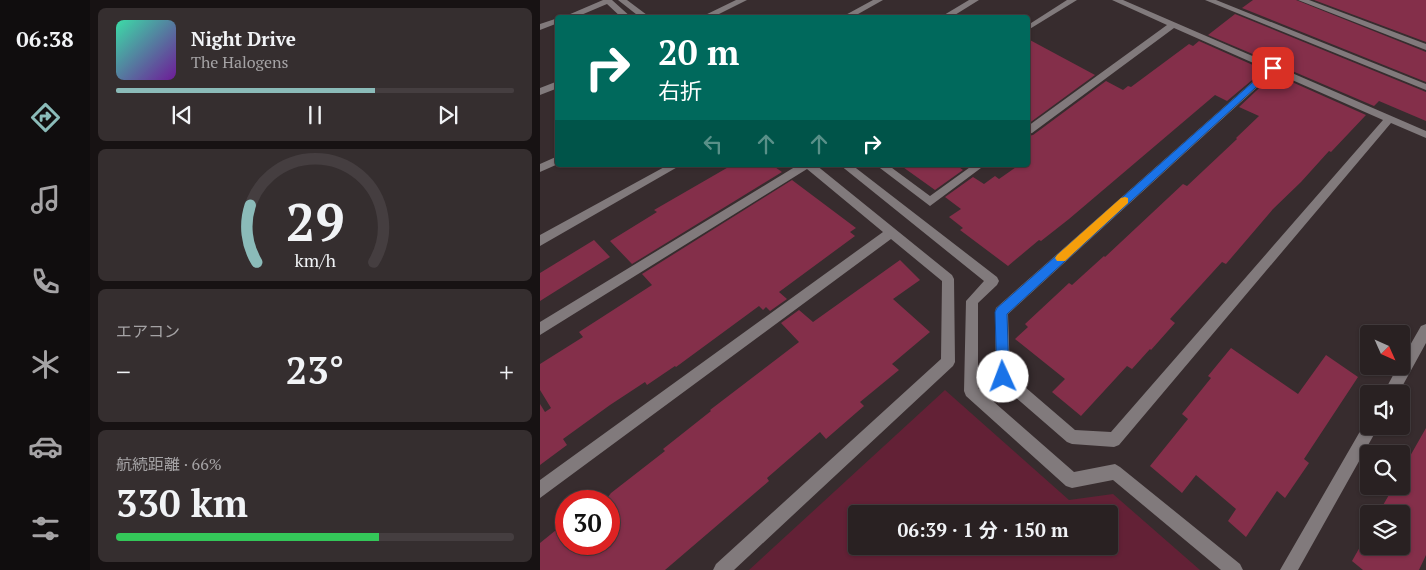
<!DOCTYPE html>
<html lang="ja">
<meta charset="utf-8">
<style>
body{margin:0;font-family:"PT Serif","Noto Sans JP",serif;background:#352e2f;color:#f1f3f6;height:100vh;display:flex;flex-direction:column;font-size:19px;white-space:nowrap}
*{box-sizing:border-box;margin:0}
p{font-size:16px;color:#a5a3a5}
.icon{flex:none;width:28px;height:28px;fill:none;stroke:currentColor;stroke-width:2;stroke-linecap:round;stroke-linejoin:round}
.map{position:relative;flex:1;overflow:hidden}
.sheet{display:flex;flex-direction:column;gap:8px;padding:8px;background:#171213;width:450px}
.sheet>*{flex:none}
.guide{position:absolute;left:15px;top:15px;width:475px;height:152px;border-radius:5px;box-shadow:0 1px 4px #0004,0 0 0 1px #453e40;background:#00695c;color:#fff;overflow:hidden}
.needle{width:32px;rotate:135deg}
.controls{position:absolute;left:820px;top:325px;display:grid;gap:10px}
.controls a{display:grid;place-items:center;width:50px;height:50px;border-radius:5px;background:#292122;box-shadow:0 1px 4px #0004,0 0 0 1px #453e40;font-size:25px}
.speed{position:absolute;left:15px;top:490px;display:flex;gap:10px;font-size:25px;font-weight:700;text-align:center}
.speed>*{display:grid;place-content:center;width:65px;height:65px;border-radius:50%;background:#292122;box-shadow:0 1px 4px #0004,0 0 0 1px #453e40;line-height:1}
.speed .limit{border:8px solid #d22;background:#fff;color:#111}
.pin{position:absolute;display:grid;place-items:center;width:42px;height:42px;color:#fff;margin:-21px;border-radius:10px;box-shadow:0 2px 8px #0006}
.me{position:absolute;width:55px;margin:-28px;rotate:358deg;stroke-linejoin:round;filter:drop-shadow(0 0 4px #0008)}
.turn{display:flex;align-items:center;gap:18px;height:105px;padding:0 20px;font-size:22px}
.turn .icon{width:65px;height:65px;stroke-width:2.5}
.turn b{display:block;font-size:35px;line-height:42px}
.lanes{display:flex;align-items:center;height:48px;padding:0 20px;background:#0003;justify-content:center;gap:25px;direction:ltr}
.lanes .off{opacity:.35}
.big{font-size:38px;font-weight:700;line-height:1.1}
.sheet .widget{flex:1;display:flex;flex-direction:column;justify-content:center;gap:8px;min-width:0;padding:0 18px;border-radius:8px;background:#352e2f}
.sheet .dial{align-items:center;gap:0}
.dial svg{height:130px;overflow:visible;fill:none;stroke:#453e40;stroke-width:7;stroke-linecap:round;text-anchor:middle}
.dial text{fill:#f1f3f6;stroke:none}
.song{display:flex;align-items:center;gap:15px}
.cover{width:60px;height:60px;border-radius:8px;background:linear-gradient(135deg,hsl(160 70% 55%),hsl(280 70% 35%))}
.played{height:5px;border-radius:2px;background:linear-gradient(90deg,#8bbbb9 65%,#453e40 65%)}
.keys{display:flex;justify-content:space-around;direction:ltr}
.heat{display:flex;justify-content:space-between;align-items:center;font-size:28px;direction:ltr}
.charge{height:8px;border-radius:4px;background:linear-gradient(90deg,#34c759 66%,#453e40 0)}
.trip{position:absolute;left:308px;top:505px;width:270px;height:50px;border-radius:5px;background:#292122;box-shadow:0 1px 4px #0004,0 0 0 1px #453e40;font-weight:700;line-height:50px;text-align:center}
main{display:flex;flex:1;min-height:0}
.tabs{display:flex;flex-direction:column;width:90px;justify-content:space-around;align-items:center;background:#100d0e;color:#a5a3a5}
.tabs .icon{width:35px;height:35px}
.tabs .on{color:#8bbbb9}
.tabs b{font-size:22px;color:#f1f3f6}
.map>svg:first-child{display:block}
</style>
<main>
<nav class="tabs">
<b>06:38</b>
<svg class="icon on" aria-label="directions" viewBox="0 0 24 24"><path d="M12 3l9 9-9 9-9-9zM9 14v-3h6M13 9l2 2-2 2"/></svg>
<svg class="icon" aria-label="music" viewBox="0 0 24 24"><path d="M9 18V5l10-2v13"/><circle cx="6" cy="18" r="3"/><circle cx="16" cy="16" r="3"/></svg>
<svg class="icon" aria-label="phone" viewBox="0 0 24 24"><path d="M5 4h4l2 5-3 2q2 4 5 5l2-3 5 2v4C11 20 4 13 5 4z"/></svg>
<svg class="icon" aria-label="climate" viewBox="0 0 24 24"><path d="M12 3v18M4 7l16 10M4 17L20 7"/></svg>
<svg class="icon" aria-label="car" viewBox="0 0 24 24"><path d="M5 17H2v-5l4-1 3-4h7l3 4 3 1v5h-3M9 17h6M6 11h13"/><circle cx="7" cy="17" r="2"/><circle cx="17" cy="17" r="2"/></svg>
<svg class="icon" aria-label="filters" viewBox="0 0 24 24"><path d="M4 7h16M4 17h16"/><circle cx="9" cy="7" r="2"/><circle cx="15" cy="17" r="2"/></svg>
</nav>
<section class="sheet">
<div class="widget">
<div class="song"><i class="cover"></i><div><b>Night Drive</b><p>The Halogens</p></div></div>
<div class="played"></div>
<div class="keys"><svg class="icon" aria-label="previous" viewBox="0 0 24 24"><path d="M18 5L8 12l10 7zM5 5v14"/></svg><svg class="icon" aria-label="pause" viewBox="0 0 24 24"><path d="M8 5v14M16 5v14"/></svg><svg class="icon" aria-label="next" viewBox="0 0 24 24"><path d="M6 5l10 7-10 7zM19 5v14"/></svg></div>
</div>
<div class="widget dial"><svg viewBox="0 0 100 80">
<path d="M14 69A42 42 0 1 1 86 69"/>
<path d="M14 69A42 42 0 0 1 10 34" stroke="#8bbbb9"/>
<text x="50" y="56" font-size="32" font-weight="700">29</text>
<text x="50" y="72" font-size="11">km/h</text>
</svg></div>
<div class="widget"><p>エアコン</p>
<div class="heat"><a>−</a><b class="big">23°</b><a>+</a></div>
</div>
<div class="widget"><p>航続距離 · 66%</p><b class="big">330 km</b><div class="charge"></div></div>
</section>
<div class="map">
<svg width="886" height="570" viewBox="0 0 886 570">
<rect width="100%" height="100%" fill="#372c2e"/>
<!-- green -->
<path fill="#632136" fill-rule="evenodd" d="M405 390 529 500 573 494 660 570H209ZM316 514H569V546H316Z"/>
<!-- building -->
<path fill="#842f4a" d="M713 0H756L886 52V82L702 8Z
M774 0H886V42Z
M695 14 886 92V121L839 101 834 106 668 35Z
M488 39 555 75 488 124Z
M659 41 724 70 687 101 675 95 529 219 501 241 499 240 468 266 420 230 423 228 409 217 421 209 405 197 433 177 444 184 455 176 459 179 479 165H488V136L493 135 566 81 583 90 588 86 591 87 649 44 653 46Z
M734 74 826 115 791 152 789 151 761 182 733 209 686 264 682 262 630 319 635 323 611 350 610 349 592 369 587 366 541 416 512 392 525 379 475 339 488 327 485 324 529 283 532 285 564 256 565 257 643 184 647 186 697 139 696 138 719 116 699 107Z
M192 165H232L242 172 92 264 70 241 117 212 114 210Z
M360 165H416L423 170 395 190Z
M252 180 316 228 310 232 315 236 239 292 247 299 230 311 226 307 223 310 219 306 136 367 135 366 107 385 105 382 70 405 23 439 27 445 0 465V404L5 412 11 408 0 390V364L43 337 39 332 112 285 102 274Z
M54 240 70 257 0 301V273Z
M360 260 380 280 353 299 390 332 352 364 359 370 320 402 324 406 286 439 280 432 227 478 229 481 125 570H0V543L26 522V544H69V501H65L71 493 125 451 123 449 171 411 170 410 259 342 241 323 259 310 273 322Z
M691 348 758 394 786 355 818 377 764 459 769 463 745 498 737 491 706 537 688 521 696 509 656 475 642 493 610 466 648 419 642 414 671 378 668 376Z
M886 428V555L879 570H823L812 561 829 531V546H861V514H838L854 486H861V472Z"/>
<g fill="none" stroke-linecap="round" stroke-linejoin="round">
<!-- minor -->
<path fill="#817a7c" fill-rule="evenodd" d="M63 0H72L92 18H82L67 4 34 18H21Z
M78 0H87L111 18H101Z
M196 0H207L171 18H159Z
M333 0H343L311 18H300Z
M429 0H439L410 18H399Z
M527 0H537L488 30V25Z
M572 0H583L886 131V138L851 123 579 445 574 447 532 444 527 442 458 382 456 377 455 312 456 308 727 69 634 28 492 133 488 134V126L627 25ZM734 72 843 120 571 432 535 430 470 374 468 314Z
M665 0H676L886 84V90Z
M758 0H769L886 44V50Z
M18 18V23L0 30V24Z
M18 81V88L0 95V88Z
M18 156V164L0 172V164Z
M128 165H141L0 246V235Z
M258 165H276L412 275 414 279 415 362 413 366 194 570H173L176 564 401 359 402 281 351 239 0 498V480L343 232 267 169 0 335V322Z
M300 165H312L457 277 459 281 457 285 438 303V388L534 472 575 464 580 467 700 564 703 570H681L573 480 532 488 526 486 426 396 424 391 426 301 444 281Z
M336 165H348L390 196 433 165H445L390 206Z
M886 324V343L858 394H843L858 366H861V361L881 326Z
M829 420V426H838L836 431 758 570H740L826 421Z"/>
</g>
<!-- route -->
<path fill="#1a73e8" stroke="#114b97" d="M730 67 737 68 467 314 469 377 467 381 463 383 458 381 457 377 455 312 457 308Z"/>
<!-- slow -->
<path fill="#f59e0b" d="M585 197 588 198V203L525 261H517L515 258 517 255 581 198Z"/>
</svg>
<div class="controls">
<a><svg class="needle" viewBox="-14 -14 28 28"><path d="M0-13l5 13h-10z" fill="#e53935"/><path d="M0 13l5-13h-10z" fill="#a5a3a5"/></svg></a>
<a><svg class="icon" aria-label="sound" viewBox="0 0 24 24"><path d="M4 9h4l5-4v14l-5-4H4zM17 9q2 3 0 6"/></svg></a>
<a><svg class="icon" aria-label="search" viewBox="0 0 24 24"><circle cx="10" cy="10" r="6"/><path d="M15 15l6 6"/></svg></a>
<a><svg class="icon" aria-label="layers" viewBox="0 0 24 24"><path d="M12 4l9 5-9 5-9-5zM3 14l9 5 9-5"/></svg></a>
</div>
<div class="speed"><div class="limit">30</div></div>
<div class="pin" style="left:733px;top:68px;background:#d93025"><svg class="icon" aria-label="arrive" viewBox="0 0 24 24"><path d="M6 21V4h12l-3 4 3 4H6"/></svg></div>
<svg class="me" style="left:463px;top:377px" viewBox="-20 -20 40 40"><circle r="19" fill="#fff"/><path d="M0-13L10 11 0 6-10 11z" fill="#1a73e8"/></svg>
<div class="trip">06:39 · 1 分 · 150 m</div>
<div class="guide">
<div class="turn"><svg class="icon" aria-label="right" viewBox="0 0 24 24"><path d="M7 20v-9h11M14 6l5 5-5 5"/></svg><div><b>20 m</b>右折</div></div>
<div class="lanes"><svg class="icon off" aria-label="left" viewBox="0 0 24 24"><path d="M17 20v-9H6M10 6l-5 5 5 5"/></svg><svg class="icon off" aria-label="ahead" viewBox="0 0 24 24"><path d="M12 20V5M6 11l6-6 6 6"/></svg><svg class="icon off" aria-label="ahead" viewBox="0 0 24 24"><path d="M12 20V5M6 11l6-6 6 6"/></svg><svg class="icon" aria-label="right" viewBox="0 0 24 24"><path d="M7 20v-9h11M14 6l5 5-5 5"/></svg></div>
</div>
</div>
</main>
